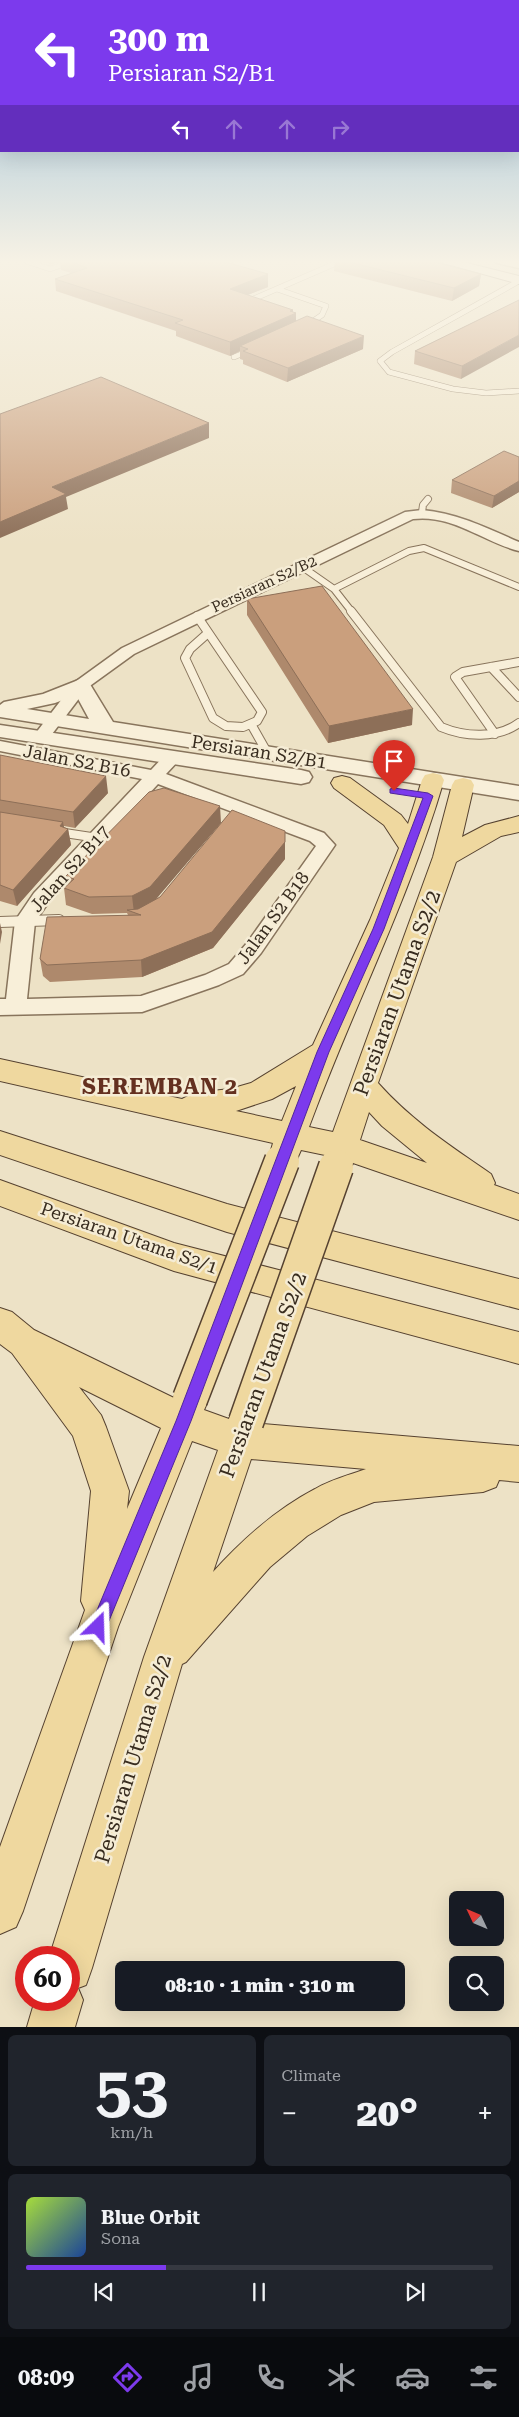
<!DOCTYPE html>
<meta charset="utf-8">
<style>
body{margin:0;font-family:"Roboto Serif",serif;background:#20242c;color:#f1f3f6;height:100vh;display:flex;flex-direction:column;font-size:19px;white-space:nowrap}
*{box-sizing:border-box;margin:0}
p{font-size:16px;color:#9ea1a6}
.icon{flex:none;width:28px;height:28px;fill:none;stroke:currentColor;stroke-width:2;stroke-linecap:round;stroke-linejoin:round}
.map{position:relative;height:2027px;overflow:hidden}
.details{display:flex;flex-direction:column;gap:8px;padding:8px;background:#0d0f14;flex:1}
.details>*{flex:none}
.hud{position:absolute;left:0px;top:0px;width:520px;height:152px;box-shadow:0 5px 20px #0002;background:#7c3aed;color:#fff;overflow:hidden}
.needle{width:32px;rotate:314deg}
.fabs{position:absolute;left:449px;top:1891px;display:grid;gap:10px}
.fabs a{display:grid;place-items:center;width:55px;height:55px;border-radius:8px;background:#171b24;box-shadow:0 5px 20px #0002;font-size:25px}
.speed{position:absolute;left:15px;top:1946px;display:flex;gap:10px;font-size:25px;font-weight:700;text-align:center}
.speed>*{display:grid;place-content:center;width:65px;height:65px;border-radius:50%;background:#171b24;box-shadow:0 5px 20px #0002;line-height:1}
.speed .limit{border:8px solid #d22;background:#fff;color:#111}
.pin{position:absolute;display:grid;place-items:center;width:42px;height:42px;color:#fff;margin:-51px -21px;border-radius:50% 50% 50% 0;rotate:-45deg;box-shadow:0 0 5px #0007}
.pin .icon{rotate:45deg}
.me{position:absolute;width:55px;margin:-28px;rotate:22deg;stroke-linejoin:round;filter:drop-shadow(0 0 4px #0008)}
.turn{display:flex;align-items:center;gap:18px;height:105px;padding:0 25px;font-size:22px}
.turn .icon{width:65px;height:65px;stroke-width:2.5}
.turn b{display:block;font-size:35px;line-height:42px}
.lanes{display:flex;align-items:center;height:48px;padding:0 25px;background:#0003;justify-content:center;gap:25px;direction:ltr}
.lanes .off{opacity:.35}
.big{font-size:38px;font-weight:800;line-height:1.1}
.details .widget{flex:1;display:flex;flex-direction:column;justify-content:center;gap:8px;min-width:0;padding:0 18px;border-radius:8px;background:#20242c}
.details .dial{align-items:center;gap:0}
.dial b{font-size:65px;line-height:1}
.song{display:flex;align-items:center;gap:15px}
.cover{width:60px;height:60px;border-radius:8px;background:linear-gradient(135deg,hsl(80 70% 55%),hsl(220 70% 35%))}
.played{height:5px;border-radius:2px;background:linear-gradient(90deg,#7c3aed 30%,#363941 30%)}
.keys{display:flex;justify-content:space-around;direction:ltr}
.heat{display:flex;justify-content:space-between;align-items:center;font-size:28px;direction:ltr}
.details .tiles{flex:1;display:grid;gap:8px;grid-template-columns:1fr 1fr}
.widget:last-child{grid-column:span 2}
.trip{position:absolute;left:115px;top:1961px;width:290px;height:50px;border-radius:8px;background:#171b24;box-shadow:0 5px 20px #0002;font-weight:800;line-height:50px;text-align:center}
.dock{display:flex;height:80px;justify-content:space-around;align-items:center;background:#090b0e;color:#9ea1a6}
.dock .icon{width:35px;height:35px}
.dock .current{color:#7c3aed}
.dock b{font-size:22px;color:#f1f3f6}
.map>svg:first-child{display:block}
</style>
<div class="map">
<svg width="519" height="2027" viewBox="0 0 519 2027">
<rect width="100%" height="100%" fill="#ede2c6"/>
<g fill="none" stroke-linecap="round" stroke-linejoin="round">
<!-- service-far3 casing -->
<g stroke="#88745c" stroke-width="6">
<path id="service-far3" d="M26 261 50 269 73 261
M519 281 392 352 380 361 389 372 453 389 486 393 519 391
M277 289 326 306 322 315 306 326
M257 305 251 300 341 261
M234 357 251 350"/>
</g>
<!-- service-far2 casing -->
<g stroke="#88745c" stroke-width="8">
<path id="service-far2" d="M422 512 423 505 428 499
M301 566 334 589 352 612
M334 589 409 551 424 548 519 587"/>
</g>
<!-- service-far1 casing -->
<g stroke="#88745c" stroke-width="10">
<path id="service-far1" d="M351 611 441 727C465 737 497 739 519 723
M197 616 262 712 257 721 243 727 226 726 213 718 185 658 190 649 208 633
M491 667 519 697
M251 724 268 754
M495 734 455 677 463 672 519 662
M58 832 98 838"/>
</g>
<!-- service casing -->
<g stroke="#88745c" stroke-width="12">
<path id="service" d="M0 922 59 920"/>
</g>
<!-- minor casing -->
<g stroke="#88745c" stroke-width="3">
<path id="minor" d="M496 261 519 262V268L497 263Z
M422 510C457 513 487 528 519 542V551C483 542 453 514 413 519L134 654 87 688 46 742H34L32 738 75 682 122 648 405 512Z
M0 741 151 770 166 754H178L181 758 166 774 324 833 335 845 261 953 243 974 219 985 142 1012 0 1015V999H6L15 921 34 893 142 779 0 751ZM158 784 310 841 316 846 247 943 229 964 205 975 141 996 27 999 35 922 48 903Z"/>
</g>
<!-- tertiary casing -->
<g stroke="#88745c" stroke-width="3">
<path id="tertiary" d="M81 679 88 681 113 722 519 786V800L0 717V705L4 702 43 694ZM76 695 89 719 27 709 55 703Z
M0 725 301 770 309 772 312 777 309 782 301 784 0 737Z"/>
</g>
<!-- secondary casing -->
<g stroke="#6a553f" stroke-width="2">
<path id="secondary" d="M436 261H459L519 276V284Z"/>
</g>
<!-- primary casing -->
<g stroke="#564230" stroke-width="2">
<path id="primary" d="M433 773 441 775 444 780C409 900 352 1010 309 1127L333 1132 433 857 452 785 455 780 463 778 471 780 474 785 462 837 485 825 519 816V832L501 836 456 862 378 1083C412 1121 449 1145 491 1174L495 1183 494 1185 519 1194V1220L353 1163 348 1174 337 1178 326 1174 322 1165 325 1155 301 1150 297 1159 286 1162 275 1159 271 1150 273 1143 0 1081V1059L182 1099 194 1093 230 1089 251 1083 313 1045 370 920 399 848 384 825 334 788 331 783 334 778 342 776 350 778 401 815 408 824 422 780 425 775ZM296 1086 282 1121 236 1111 272 1099ZM369 1112 382 1126 427 1163 360 1140Z
M0 1131 227 1204 519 1279V1309L227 1232 0 1155Z
M0 1180 174 1243 519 1332V1364L174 1271 0 1206Z
M0 1308 12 1312 34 1330 174 1398 176 1391 189 1386 202 1391 207 1403 204 1410 229 1419 233 1410 246 1405 259 1410 263 1424 519 1446V1482L499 1480 496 1487 483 1492 374 1502 341 1515 307 1536 270 1567 186 1662 182 1664 92 1968 86 1985 78 1988 83 2000 75 2027H27L35 2000H69V1958H49L144 1657 218 1450 192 1441 118 1627 23 1911 16 1927 0 1934V1847L85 1610 81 1601 91 1491 73 1436 12 1353 0 1344ZM79 1387 161 1428 127 1509 129 1491 106 1427 101 1415ZM251 1459 366 1469C349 1475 330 1480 315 1489 275 1510 243 1539 213 1572Z"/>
</g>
<!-- service-far3 -->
<use href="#service-far3" stroke="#f8efd9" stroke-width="5"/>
<!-- service-far2 -->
<use href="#service-far2" stroke="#f8efd9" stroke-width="6"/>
<!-- service-far1 -->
<use href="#service-far1" stroke="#f8efd9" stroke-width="8"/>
<!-- service -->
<use href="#service" stroke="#f8efd9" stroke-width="10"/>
<!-- minor -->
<use href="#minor" fill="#f8efd9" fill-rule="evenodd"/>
<!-- tertiary -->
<use href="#tertiary" fill="#f8efd9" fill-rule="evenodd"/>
<!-- secondary -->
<use href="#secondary" fill="#f8efd9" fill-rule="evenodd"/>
<!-- primary -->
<use href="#primary" fill="#efd89f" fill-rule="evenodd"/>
<!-- primary-bridge-far1 casing -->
<g stroke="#564230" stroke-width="30" stroke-linecap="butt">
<path id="primary-bridge-far1" d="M282 1162 284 1156"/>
</g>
<!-- primary-bridge casing -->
<g stroke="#564230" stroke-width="37" stroke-linecap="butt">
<path id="primary-bridge" d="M190 1399 282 1161
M246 1422 336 1167"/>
</g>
<!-- primary-bridge-far1 -->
<use href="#primary-bridge-far1" stroke="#efd89f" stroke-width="28"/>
<!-- primary-bridge -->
<use href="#primary-bridge" stroke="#efd89f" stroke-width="34"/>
</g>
<!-- wall -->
<path fill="#ae896c" d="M42 261H222L268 287 247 295 293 310V312L296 313V321L363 349 287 382 243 364V360L240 359V351L230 356 176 336V331L56 291 55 279 71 273 61 270 60 262 50 264Z
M335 261H430L481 274 479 286 452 301 334 271Z
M519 300 461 379 414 364 415 351Z
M519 457V492L492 508 451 493 452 480Z
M247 599 412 725 328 743 247 615Z
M0 755 108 793 75 828 64 826V827L68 829 71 845 17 906 0 901Z
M221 823 155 899 285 859 213 948 142 977 50 982 43 976 40 959 128 915 127 913 92 914 66 905 64 888 68 885 66 876Z"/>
<!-- shaded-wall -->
<path fill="#8d6f58" d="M50 261H60V262L50 264Z
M268 274V287L230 302V289Z
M481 274 479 286 452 301 454 288Z
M293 310V314L296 313V326L240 346V351L230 356V342Z
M519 335V347L461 379 462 366Z
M364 336 363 349 287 382 288 368Z
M209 423V438L66 497 68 509 0 538V522L52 487Z
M519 481V492L492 508 494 496Z
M413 709 412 725 328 743 329 726Z
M106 776 108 793 75 828 73 812Z
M220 806 221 823 152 904 134 913 132 896Z
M63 822 65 833 68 829 71 845 17 906 13 890Z
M285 842V859L213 948 142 977 141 960Z
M0 923 2 932 0 944Z"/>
<!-- building -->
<path fill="#ca9f7d" stroke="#8d6f58" d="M70 261H222L268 274 230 289 293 310 290 311 296 313 230 342 175 323 183 320 55 279 87 268Z
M345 261H430L481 274 454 288Z
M519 300V335L462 366 415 351Z
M307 316 364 336 288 368 243 351 248 349 240 346Z
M101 377 209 423 52 487 66 494 0 522V414Z
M504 451 519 457V481L494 496 452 480Z
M322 586 413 709 329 726 247 599Z
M0 755 106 776 73 812 0 800Z
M164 788 220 806 150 887 132 896 89 897 64 888 74 879 66 876 149 792Z
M232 810 285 831V842L212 932 141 960 47 965 40 959 47 917 141 915 127 910 138 909 160 897Z
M0 812 63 822 60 826 68 829 13 890 0 885Z"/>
<!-- sky -->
<linearGradient id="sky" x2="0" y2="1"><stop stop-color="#8eb9d6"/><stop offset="0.48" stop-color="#f7f2e5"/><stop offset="1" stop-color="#f7f2e5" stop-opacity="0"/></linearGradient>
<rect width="519" height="545" fill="url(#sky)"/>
<!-- route -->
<path fill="#7c3aed" stroke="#51269a" d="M394 788 428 793 433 796 384 929 329 1052 191 1421 104 1633 98 1635 92 1633 90 1627 176 1421 317 1052 373 929 423 798 390 793V789Z"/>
<g text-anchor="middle" stroke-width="5" stroke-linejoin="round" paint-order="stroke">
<!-- far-street labels -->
<g font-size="15" fill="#382c1f" stroke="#f5ecd5">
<text transform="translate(264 584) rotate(-25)" y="5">Persiaran S2/B2</text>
</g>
<!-- street labels -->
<g font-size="18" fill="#382c1f" stroke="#f5ecd5">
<text transform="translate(259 752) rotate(9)" y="6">Persiaran S2/B1</text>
<text transform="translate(77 761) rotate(11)" y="6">Jalan S2 B16</text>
<text transform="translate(70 869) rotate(-48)" y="6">Jalan S2 B17</text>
<text transform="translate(273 918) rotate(-54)" y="6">Jalan S2 B18</text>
<text transform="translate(129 1238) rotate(19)" y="6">Persiaran Utama S2/1</text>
</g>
<!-- near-street labels -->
<g font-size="21" fill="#382c1f" stroke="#f5ecd5">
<text transform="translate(397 993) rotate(-70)" y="7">Persiaran Utama S2/2</text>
<text transform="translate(263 1375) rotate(-70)" y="7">Persiaran Utama S2/2</text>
<text transform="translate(133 1759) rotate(-73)" y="7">Persiaran Utama S2/2</text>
</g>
<!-- district labels -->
<g font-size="22" font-weight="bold" letter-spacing="1" fill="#643020" stroke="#f5ecd5">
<text x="160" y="1094">SEREMBAN 2</text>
</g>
</g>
</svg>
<div class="fabs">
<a><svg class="needle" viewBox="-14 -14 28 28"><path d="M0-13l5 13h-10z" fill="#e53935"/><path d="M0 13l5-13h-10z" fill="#9ea1a6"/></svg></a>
<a><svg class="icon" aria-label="search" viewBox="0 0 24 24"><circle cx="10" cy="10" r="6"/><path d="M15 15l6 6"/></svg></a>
</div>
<div class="speed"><div class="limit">60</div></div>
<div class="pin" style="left:394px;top:791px;background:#d93025"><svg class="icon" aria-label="arrive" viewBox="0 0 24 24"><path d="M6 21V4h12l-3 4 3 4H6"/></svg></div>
<svg class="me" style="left:98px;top:1627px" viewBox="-20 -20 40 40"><path d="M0-17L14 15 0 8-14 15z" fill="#7c3aed" stroke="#fff" stroke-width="4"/></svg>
<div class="trip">08:10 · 1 min · 310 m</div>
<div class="hud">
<div class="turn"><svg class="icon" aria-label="left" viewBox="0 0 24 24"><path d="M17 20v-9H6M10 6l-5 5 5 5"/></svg><div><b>300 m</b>Persiaran S2/B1</div></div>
<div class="lanes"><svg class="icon" aria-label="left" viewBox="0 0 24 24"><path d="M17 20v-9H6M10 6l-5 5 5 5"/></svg><svg class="icon off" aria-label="ahead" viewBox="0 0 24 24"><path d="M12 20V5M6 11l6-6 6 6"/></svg><svg class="icon off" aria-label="ahead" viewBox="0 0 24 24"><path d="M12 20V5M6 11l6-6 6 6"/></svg><svg class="icon off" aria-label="right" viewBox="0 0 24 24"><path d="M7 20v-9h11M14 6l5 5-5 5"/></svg></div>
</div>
</div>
<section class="details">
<div class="tiles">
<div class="widget dial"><b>53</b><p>km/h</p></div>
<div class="widget"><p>Climate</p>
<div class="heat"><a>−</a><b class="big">20°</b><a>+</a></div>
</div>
<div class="widget">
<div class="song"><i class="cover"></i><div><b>Blue Orbit</b><p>Sona</p></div></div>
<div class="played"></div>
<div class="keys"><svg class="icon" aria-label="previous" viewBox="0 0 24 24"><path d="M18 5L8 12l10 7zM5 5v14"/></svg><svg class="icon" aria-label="pause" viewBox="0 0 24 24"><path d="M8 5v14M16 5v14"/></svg><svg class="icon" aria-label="next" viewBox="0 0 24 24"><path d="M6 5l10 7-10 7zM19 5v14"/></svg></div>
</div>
</div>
</section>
<nav class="dock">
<b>08:09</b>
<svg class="icon current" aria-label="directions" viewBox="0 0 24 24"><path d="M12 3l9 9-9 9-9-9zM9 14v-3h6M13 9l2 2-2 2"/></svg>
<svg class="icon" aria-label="music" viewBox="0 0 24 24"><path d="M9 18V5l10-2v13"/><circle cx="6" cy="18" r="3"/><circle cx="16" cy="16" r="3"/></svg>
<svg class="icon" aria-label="phone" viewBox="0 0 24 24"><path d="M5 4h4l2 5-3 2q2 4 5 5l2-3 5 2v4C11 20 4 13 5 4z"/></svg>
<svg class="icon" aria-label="climate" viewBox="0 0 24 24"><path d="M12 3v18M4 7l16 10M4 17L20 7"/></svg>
<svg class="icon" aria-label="car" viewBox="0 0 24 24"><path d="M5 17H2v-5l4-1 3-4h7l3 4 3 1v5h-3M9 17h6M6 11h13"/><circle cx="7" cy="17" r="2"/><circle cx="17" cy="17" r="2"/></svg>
<svg class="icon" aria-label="filters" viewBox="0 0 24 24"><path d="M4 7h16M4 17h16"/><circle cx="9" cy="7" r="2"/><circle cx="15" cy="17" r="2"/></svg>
</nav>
